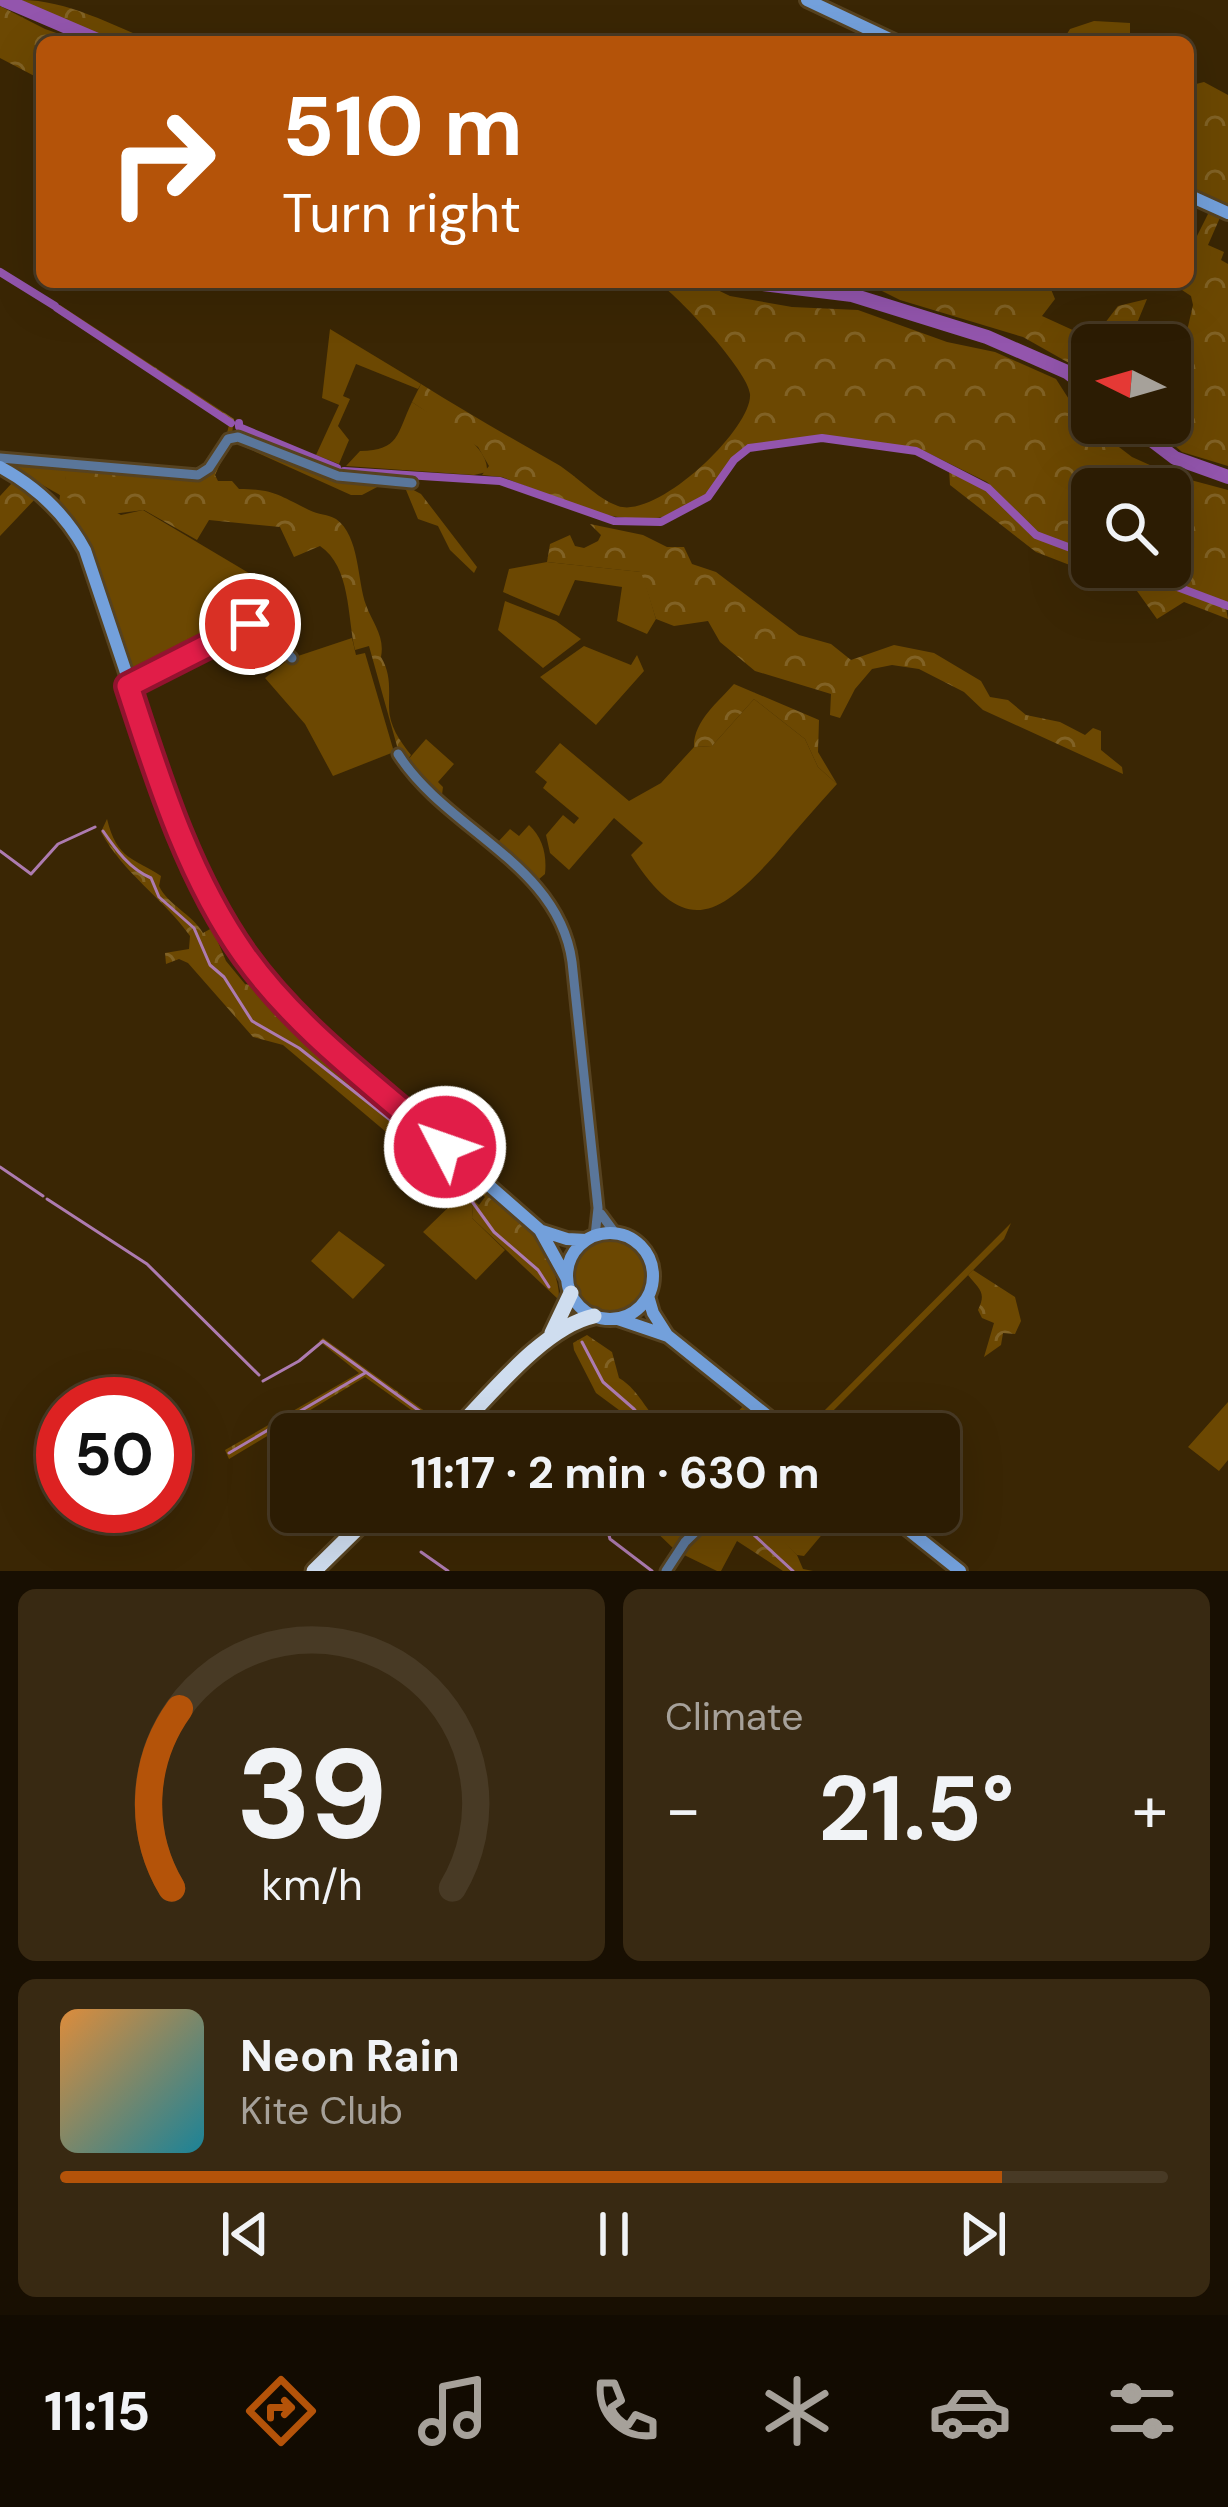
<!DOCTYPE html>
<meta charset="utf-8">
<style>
body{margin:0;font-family:"DM Sans",sans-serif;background:#382912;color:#f1f3f6;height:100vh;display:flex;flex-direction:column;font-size:45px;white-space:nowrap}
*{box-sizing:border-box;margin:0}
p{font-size:39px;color:#a6a19a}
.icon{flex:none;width:66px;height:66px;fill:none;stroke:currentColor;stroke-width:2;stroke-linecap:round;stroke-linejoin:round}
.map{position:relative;height:1571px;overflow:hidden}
.sheet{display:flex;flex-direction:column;gap:18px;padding:18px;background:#180f02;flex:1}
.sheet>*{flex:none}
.top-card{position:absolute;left:36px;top:36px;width:1158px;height:252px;border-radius:18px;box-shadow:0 12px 48px #0002,0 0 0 3px #483a25;background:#b45309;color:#fff;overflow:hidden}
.needle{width:78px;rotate:275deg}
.fabs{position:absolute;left:1071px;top:324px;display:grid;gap:24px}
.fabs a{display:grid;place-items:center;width:120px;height:120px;border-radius:18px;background:#2c1c03;box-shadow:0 12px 48px #0002,0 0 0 3px #483a25;font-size:60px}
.speed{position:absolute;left:36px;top:1377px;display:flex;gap:24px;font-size:60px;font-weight:700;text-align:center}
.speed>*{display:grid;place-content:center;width:156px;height:156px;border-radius:50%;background:#2c1c03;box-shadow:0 12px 48px #0002,0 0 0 3px #483a25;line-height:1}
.speed .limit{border:18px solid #d22;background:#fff;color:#111}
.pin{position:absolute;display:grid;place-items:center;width:102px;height:102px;color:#fff;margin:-51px;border:6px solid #fff;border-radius:50%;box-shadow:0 3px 12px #0007}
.me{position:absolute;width:132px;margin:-66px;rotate:311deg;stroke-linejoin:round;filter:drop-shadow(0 0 9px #0008)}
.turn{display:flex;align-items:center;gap:42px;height:252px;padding:0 48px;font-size:54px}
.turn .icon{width:156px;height:156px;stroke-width:2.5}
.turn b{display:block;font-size:84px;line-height:102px}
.big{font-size:90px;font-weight:700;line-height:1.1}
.sheet .card{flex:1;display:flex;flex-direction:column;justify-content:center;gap:18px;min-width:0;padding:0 42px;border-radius:18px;background:#382912}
.sheet .dial{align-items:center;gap:0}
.dial svg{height:312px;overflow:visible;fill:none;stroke:#483a25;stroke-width:7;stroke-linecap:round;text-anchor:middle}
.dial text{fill:#f1f3f6;stroke:none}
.song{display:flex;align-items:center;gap:36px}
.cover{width:144px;height:144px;border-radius:18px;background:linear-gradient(135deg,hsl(30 70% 55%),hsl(190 70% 35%))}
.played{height:12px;border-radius:6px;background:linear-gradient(90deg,#b45309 85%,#483a25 85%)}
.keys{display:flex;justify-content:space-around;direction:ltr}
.heat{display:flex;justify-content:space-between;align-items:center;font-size:66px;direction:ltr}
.sheet .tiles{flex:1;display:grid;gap:18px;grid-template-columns:1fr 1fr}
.card:last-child{grid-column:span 2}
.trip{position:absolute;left:270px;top:1413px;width:690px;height:120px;border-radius:18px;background:#2c1c03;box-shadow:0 12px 48px #0002,0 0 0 3px #483a25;font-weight:700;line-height:120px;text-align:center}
.tab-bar{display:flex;height:192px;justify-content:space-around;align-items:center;background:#120b01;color:#a6a19a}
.tab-bar .icon{width:84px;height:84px}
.tab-bar .on{color:#b45309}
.tab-bar b{font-size:54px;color:#f1f3f6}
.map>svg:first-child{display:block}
</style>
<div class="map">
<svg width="1228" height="1571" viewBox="0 0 1228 1571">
<defs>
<pattern id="forest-crowns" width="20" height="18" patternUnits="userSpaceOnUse" patternTransform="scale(3)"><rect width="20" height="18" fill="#6c4802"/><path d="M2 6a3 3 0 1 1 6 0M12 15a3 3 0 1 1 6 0" fill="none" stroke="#816225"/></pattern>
</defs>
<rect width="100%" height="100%" fill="#3a2604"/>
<!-- green -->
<path fill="#6c4802" d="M330 329 421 384 418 389 356 364 343 396 350 399 338 426 349 440 339 464 316 455 339 405 322 398Z
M412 402C435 418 490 441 487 472L474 475 346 466 360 451C400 450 396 435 412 402Z
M0 461 53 465 67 472 65 481 55 480 121 515 143 510 259 579V618L132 680 90 548 59 504 60 495Z
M547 562 642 572 656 619 647 634 617 621 622 587 575 580 559 616 503 592 509 569Z
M505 601 556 621 581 639 543 668 498 630Z
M352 638 356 655 365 653 394 752 333 776 305 724 265 678 289 659Z
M584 646 631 665 637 655 644 671 596 725 540 677Z
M754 699 805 739 818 767 837 784C816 807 795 831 775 855 718 918 684 938 631 855L643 843 614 818 569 870 550 853 546 835 563 815 574 824 579 818 543 788 547 782 535 772 560 743 629 801 661 783 694 747 712 746Z
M426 739 454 764 438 782 443 787 442 795 406 762Z
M529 825C543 838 547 855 545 874L538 880 497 843 510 829 519 836Z
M461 1195 473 1206 472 1218 505 1250 476 1280 423 1232Z
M1011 1223 1004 1239 824 1420 819 1416Z
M339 1231 385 1265 353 1299 311 1261Z
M573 1276a37 37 0 1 1 74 0a37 37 0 1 1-74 0Z
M1228 1402V1460L1219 1471 1188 1447Z
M745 1404 781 1434H717Z
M662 1512H712L675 1550 649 1525Z
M720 1512H841L804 1556 797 1555 777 1536 737 1541 721 1571H717L680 1553Z"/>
<!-- forest -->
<path fill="url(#forest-crowns)" d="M21 0C67 0 112 25 154 42 106 42 64 22 21 0Z
M0 6 45 29 82 42H42V80L0 58Z
M1094 21 1130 23V39L1127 42H1062L1070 29Z
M1204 82 1228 95V209L1188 191V86Z
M1211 208 1222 213 1208 245 1224 252 1221 260 1228 264V466L1182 452 1148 423H1170V358L1183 348 1193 305 1191 296 1173 284 1188 282V254Z
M657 282H701L730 296 792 307 858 310 947 342 995 352 1056 379 1081 418 1132 457 1172 475 1228 490V604L1130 567H1170V489H1092V553L1037 532 987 482 920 449 817 435 742 449C727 462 722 481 707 494 646 549 567 500 502 477L482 475 489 466 478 447 412 402 421 384C466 412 511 438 557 464 577 476 596 498 618 506 657 520 753 428 750 394 749 372 676 293 657 282Z
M864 282H1048L1055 299 1042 316 1088 337 1098 332 1118 306 1147 299 1135 328 1136 345H1092V376L1023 337 900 300Z
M60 305 234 419 232 434 226 437 229 425 58 313Z
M237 440 343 481 381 485 362 495H351L236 443 228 447 215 475 218 481H232L239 489C274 489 280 496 309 510 318 515 328 514 336 519 360 536 357 581 366 605 373 624 385 636 381 657 391 674 389 688 389 707 389 726 400 741 411 755L406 762 397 746 369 646 355 650C347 616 351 567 320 546L294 557 280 527 209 520 197 540 144 510 112 514 60 495 53 488 55 480H65L66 472 57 470 58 465 201 476 227 443Z
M949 469 989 493 1033 536 1092 559V567H1114L1226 608 1228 619 1184 602 1157 619 1137 591 1036 552 950 485Z
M12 483 37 497 0 536V496Z
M404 485 421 494 477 567 474 573 450 550 438 526 418 519Z
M590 524 643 535 667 547H684L692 564 716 572 799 635 831 644 851 660 894 645 934 653 981 681 990 697 1008 700 1026 715 1060 722 1085 735 1093 728 1101 731V750L1122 767 1123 774 983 710 964 692 919 669 892 665 872 669 855 689 840 718 830 715 831 694 755 671 720 642 708 621 674 626 656 619 641 572 547 562 550 544 570 535 575 546 584 548 598 541 601 535Z
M734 684 819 720 818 752 837 784 818 767 805 739 754 699 712 746 694 747C693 722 718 702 734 684Z
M107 819C117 860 134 858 161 876L159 886C168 905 192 914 203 933L212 928 226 961 245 984 259 987 318 1048 467 1177 456 1191 283 1045 253 1037 188 963 179 959 166 964 165 953 189 949 190 936C163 898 123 873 101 832Z
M471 1185C510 1200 561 1257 559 1300L472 1218 473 1206 461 1195 464 1192 479 1205 485 1197Z
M973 1270 1015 1297 1021 1321 1015 1334 1003 1333 1001 1345 984 1357 994 1323 982 1318 978 1310C987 1292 979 1289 968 1275Z
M587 1335 612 1352 619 1378C641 1391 649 1418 670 1434H638L619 1410 596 1393 574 1350 573 1343Z
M323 1338 440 1422 435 1427 365 1377 229 1459 225 1450 359 1373 319 1341Z
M767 1524 797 1555 803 1569 813 1571H783L737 1541 754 1526Z"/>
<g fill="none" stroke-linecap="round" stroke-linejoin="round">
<!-- stream -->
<path stroke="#ad7bb0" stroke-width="3" d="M103 831C116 850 130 869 151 878L159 897 194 928 210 965 224 977 252 1021 299 1048 389 1119 471 1200 494 1232 538 1270 549 1287
M0 851 31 874 58 844 95 827
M0 1167 43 1196
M47 1199 147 1264 259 1375
M582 1342 603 1382 634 1409 653 1434
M263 1381 299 1361 323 1341 436 1423
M229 1453 365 1373
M603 1512 610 1539 652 1571
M729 1512 793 1571
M421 1552 448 1571"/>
<!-- canal -->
<path stroke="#9355ad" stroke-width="8" d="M0 272 55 306
M57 308 231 423
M239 423V427L337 468
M344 471 500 481 614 521 661 522 708 497 734 460 749 448 822 438 916 451 988 488 1036 535 1092 556
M1122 567 1167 584
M1172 585 1228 606"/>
<!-- river -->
<path stroke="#9355ad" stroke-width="14" d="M4 0 102 42
M747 282 852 295 987 337 1067 372 1092 391
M1129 423 1175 458 1228 477"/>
<!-- street casing -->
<g stroke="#564220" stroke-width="15">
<path id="street" d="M0 458 198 475 209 468 228 439 238 437 338 476 412 483
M128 685 253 623 260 625 292 658
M398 754C446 830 559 864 572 962L598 1208 595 1236
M601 1214 615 1233
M666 1571 685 1542 716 1512"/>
</g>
<!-- secondary casing -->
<g stroke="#564220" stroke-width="18">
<path id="secondary" d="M807 0 896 42
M1188 195 1228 213
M0 467C37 487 65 513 85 550L177 825 217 910 245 956 314 1032 540 1230 567 1279
M542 1231 567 1239 586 1240
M567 1276a43 43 0 1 1 86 0a43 43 0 1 1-86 0Z
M648 1296 653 1313 667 1335
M618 1319 668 1336 790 1434
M886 1512 960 1571"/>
</g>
<!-- highway casing -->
<g stroke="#564220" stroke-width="21">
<path id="highway" d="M552 1333 571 1293
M452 1434C488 1398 543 1327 594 1316
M314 1571 374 1512"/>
</g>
<!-- street -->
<use href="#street" stroke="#5a769a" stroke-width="9"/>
<!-- secondary -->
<use href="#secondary" stroke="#73a0db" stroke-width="12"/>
<!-- highway -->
<use href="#highway" stroke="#cfddef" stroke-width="15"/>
</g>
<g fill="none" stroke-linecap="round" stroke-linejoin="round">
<!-- route casing -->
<g stroke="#92132f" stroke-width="30">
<path id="route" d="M250 624 128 686C158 778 188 876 245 956 298 1030 377 1087 445 1147"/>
</g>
<!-- route -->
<use href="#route" stroke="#e11d48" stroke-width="21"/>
</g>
</svg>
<div class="fabs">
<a><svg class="needle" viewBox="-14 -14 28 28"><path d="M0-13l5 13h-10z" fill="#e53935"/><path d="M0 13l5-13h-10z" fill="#a6a19a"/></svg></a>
<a><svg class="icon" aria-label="search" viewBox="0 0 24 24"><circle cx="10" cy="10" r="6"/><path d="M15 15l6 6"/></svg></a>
</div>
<div class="speed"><div class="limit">50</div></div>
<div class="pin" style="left:250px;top:624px;background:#d93025"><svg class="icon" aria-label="arrive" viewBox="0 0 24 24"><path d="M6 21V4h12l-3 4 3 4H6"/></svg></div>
<svg class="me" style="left:445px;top:1147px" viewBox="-20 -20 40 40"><circle r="17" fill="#e11d48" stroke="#fff" stroke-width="3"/><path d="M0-11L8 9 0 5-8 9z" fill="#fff"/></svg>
<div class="trip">11:17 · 2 min · 630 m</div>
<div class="top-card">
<div class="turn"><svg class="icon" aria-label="right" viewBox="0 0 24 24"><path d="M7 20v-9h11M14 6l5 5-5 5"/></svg><div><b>510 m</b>Turn right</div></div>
</div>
</div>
<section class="sheet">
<div class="tiles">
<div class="card dial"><svg viewBox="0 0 100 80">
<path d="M14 69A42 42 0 1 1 86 69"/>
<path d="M14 69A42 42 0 0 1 16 23" stroke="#b45309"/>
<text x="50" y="56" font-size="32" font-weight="700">39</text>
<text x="50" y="72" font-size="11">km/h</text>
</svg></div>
<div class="card"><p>Climate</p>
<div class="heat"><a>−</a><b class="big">21.5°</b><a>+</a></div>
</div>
<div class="card">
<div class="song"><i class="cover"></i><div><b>Neon Rain</b><p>Kite Club</p></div></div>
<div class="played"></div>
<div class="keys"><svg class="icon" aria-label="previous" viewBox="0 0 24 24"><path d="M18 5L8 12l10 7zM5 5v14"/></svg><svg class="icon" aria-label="pause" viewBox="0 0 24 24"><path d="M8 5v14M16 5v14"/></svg><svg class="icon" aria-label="next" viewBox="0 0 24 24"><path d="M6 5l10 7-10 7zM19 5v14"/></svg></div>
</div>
</div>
</section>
<nav class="tab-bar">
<b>11:15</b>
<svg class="icon on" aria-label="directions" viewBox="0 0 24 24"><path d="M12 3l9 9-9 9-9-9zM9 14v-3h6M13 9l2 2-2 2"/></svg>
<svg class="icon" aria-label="music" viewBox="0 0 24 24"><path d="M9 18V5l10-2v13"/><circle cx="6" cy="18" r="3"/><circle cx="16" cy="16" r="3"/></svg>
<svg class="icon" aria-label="phone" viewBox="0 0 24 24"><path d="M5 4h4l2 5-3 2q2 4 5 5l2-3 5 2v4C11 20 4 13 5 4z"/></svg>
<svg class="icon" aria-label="climate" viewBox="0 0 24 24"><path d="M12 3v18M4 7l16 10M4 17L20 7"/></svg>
<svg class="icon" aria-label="car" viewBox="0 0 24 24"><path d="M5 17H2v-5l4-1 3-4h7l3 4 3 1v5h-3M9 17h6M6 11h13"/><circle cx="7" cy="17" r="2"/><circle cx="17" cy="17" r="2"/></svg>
<svg class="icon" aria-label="filters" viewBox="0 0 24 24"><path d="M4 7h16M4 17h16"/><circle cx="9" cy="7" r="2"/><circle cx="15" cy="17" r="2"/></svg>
</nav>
